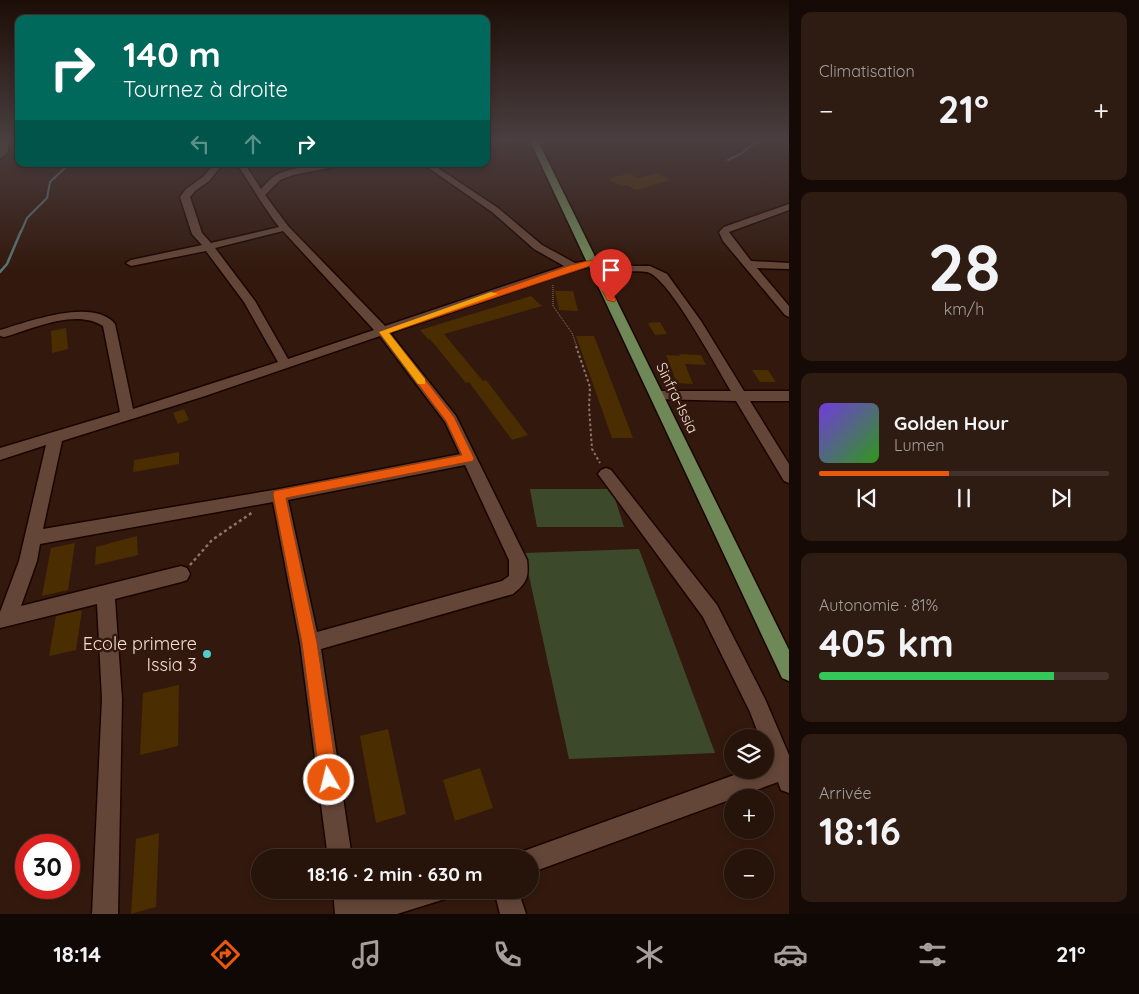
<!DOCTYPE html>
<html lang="fr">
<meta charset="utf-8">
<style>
body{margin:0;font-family:Quicksand,sans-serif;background:#2e1c13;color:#f1f3f6;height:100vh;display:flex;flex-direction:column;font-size:19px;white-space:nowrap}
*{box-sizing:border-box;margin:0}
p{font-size:16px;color:#a49e9c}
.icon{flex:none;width:28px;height:28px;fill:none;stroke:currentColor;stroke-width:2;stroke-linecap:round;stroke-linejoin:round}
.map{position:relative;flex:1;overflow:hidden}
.panel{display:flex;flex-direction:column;gap:12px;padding:12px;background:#150a06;width:350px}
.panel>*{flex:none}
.guide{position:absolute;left:15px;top:15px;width:475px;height:152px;border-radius:10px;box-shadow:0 2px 8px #0003,0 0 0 1px #42322b;background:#00695c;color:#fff;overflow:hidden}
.fabs{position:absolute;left:724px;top:729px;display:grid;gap:10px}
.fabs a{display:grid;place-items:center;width:50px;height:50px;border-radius:50%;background:#26130a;box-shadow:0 2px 8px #0003,0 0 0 1px #42322b;font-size:25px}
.speed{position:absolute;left:15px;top:834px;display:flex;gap:10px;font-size:25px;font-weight:700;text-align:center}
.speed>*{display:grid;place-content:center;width:65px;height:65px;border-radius:50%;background:#26130a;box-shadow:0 2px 8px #0003,0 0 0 1px #42322b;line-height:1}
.speed .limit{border:8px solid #d22;background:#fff;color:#111}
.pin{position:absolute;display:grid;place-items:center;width:42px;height:42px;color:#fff;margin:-51px -21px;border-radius:50% 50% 50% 0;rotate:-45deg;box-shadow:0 0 5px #0007}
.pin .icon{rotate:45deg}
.me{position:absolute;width:55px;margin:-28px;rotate:352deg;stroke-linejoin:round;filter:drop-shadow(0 0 4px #0008)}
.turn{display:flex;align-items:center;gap:18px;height:105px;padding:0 25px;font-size:22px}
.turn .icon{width:65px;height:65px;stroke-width:2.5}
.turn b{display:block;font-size:35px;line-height:42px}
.lanes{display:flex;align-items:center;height:48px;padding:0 25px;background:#0003;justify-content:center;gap:25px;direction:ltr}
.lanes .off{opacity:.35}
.big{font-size:38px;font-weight:700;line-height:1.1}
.panel .widget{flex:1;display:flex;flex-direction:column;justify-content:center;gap:8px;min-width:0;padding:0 18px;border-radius:10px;background:#2e1c13}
.panel .dial{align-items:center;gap:0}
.dial b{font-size:65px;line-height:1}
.song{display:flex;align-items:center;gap:15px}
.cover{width:60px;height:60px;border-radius:8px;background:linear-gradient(135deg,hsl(260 70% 55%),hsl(110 70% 35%))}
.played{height:5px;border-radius:2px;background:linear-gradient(90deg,#ea580c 45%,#42322b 45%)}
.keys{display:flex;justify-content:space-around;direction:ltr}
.heat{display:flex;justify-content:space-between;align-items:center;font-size:28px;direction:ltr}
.charge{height:8px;border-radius:4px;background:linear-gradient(90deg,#34c759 81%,#42322b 0)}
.trip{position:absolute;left:251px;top:849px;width:288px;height:50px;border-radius:25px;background:#26130a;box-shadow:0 2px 8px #0003,0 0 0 1px #42322b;font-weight:700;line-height:50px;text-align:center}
.menu{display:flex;height:80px;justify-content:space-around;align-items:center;background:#0f0804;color:#a49e9c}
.menu .icon{width:35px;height:35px}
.menu .selected{color:#ea580c}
.menu b{font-size:22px;color:#f1f3f6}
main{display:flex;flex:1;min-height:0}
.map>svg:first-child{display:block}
</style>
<main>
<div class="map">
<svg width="789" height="914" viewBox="0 0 789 914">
<rect width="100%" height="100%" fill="#33190d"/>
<!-- green -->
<path fill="#3c4a2b" d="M530 489H612L624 527H537Z
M639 549 715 753 569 759 524 553Z"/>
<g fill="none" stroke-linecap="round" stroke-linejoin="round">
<!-- stream-far1 -->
<path stroke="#56767a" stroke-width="2" d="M728 160 742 153 757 141
M21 232 27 218 47 198 50 182 69 164"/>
<!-- stream -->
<path stroke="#56767a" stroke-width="2.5" d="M0 272 7 264 21 231"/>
</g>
<!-- building -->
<path fill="#4a2d00" d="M630 173 638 178 657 173 670 180 636 190 627 185 621 186 608 179Z
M555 291H573L578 311 559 310Z
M531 296 542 306 444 334 483 381 486 380 528 435 512 440 469 382 466 383 430 339H428L420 330Z
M660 322 667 334 655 335 648 323Z
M66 328 68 349 52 353 51 331Z
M576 336H594L633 438H612Z
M679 354 701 355 706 365 685 364 693 384 677 383 666 355 680 356Z
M752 370H768L776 382H760Z
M184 409 189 420 178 424 173 413Z
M179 452V464L133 472 134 460Z
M137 536 138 555 95 565 96 547Z
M75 543 68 590 42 596 51 548Z
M82 610 76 650 49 656 56 616Z
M179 685 178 746 140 755 143 693Z
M388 729 406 814 376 823 360 736Z
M480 768 493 808 455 821 443 780Z
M159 833 156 907 131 914 136 839Z"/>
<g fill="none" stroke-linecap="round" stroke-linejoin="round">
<!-- minor casing -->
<g stroke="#1a0400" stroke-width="3">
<path id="minor" d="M0 141H8V152L0 159Z
M214 164H223L209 181 195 191 190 197 202 233 211 243 279 227C263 206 251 185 237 164H245L261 189C265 185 269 180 273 177 287 167 323 164 340 164L339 166 293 175 280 180 265 195 288 226 385 326 564 266 534 249 492 212 423 164H432L498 208 542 245 575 263 592 260 597 263 596 265 576 270 390 333 456 416 527 560C529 577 527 583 513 594L321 649 352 858H328L300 643 273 502 40 544 37 561 21 606 181 566 187 568 190 574 187 580 181 582 115 599 122 699 118 914H92L102 699 97 604 0 628V612L19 561 46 445 0 460V448L120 412 103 326C75 308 33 329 4 337L0 336V330C28 322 93 297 115 324L133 409 278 362 244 302 206 251 131 266 126 263 131 260 202 245 192 234 180 197 186 189 203 177ZM283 231 374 330 288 359 255 301 215 248ZM380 336 445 422 460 454 279 489 43 529 62 441 205 396ZM465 465 509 560V576L502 581 317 632 288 500Z
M789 204V210L729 232 751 261 789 263V269L757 268 789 306V317L785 315 723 241 719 232 724 227Z
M596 266H650L667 274 701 321 744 391H789V401H750L789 464V483L784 481 736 401 653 399 651 396 653 393 658 391H731C718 370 668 276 647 272 629 269 610 276 592 271L591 269Z
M606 468 611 470 717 605 765 699 789 755V793L781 790 778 782 530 873V858H519L521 852 748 770H765V764L770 762 765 750V738H760L750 712 703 617 601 478 598 474 601 470Z
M333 890H357L359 900 392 890H448L445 899 397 914H335Z
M494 890H518L526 914H500Z"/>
</g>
<!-- major casing -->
<g stroke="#1a0400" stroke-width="3">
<path id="major" d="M530 141H538L789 650V681L782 678Z"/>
</g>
<!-- path-far2 -->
<path stroke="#8d766c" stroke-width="1" stroke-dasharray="1 1" stroke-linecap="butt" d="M553 285V306L572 333 577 347"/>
<!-- path-far1 -->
<path stroke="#8d766c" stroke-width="2" stroke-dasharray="2.5 2.5" stroke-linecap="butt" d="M576 346 590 387 589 407 592 449 600 463"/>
<!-- path -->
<path stroke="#8d766c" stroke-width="2.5" stroke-dasharray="3 3" stroke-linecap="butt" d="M190 565 212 540 253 512"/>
<!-- minor -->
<use href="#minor" fill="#644638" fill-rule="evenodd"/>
<!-- major -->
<use href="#major" fill="#6f8857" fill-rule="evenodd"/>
</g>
<!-- sky -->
<linearGradient id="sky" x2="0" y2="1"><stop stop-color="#1c0e07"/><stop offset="0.52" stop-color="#4a3e40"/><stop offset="1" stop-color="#4a3e40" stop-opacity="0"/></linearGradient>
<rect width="789" height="269" fill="url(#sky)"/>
<!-- route -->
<path fill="#ea580c" stroke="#983908" d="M592 260 596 263 616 300 614 302 607 300 590 266 389 333 454 417 474 458 473 461 286 498 317 643 338 780 335 786 329 788 323 786 320 780 302 643 273 495 274 491 279 490 462 455 446 421 379 332 571 265Z"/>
<!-- slow -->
<path fill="#f59e0b" d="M491 292 498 294 389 333 425 379V384H418L379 332Z"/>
<!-- markers -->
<circle fill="#52cdcd" stroke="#33190d" stroke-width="2" cx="207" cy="654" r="5"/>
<g text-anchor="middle" stroke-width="5" stroke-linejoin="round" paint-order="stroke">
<!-- street labels -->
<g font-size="15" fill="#f1ded6" stroke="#33190d">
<text transform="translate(677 398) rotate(64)" y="5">Sinfra-Issia</text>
</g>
<!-- near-poi labels -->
<g font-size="18" fill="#f1ded6" stroke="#33190d" text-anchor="end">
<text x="197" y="650">Ecole primere<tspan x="197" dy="21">Issia 3</tspan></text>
</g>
</g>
</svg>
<div class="fabs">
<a><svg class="icon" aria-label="layers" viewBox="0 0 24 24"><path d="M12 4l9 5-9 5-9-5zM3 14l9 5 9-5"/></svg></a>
<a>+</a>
<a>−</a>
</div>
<div class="speed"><div class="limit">30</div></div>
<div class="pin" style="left:611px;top:300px;background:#d93025"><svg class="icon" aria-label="arrive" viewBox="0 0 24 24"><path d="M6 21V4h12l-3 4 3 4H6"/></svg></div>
<svg class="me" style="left:329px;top:780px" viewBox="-20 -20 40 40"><circle r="17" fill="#ea580c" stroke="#fff" stroke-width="3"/><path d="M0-11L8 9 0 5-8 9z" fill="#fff"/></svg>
<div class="trip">18:16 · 2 min · 630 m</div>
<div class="guide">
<div class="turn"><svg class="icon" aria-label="right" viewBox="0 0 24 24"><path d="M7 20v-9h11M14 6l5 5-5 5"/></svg><div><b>140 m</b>Tournez à droite</div></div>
<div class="lanes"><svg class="icon off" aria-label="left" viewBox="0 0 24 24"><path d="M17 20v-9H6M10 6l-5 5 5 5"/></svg><svg class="icon off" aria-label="ahead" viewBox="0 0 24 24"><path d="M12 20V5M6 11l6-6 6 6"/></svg><svg class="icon" aria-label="right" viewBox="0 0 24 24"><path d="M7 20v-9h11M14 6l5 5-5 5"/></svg></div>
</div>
</div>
<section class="panel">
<div class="widget"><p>Climatisation</p>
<div class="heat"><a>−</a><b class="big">21°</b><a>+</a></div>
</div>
<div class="widget dial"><b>28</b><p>km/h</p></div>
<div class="widget">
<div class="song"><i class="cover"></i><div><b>Golden Hour</b><p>Lumen</p></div></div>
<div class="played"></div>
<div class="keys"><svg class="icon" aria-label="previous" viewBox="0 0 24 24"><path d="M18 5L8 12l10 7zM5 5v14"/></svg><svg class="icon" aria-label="pause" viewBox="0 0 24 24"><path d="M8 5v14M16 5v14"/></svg><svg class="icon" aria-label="next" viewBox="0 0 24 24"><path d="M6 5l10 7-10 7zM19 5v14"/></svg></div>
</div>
<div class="widget"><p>Autonomie · 81%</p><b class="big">405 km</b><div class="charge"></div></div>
<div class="widget"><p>Arrivée</p><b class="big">18:16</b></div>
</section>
</main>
<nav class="menu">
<b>18:14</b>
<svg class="icon selected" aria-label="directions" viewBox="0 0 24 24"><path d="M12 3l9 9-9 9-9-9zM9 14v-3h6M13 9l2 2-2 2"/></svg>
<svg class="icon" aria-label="music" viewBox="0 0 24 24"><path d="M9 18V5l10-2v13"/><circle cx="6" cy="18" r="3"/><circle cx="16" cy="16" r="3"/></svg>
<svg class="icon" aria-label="phone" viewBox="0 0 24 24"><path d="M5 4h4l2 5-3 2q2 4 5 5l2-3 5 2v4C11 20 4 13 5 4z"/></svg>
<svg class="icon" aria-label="climate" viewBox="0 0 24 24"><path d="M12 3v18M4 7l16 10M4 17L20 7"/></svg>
<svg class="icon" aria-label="car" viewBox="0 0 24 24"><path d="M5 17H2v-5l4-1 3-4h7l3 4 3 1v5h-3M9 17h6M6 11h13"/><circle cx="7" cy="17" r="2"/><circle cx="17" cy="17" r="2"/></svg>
<svg class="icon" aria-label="filters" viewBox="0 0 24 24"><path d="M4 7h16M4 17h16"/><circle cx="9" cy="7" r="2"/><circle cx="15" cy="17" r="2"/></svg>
<b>21°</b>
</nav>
